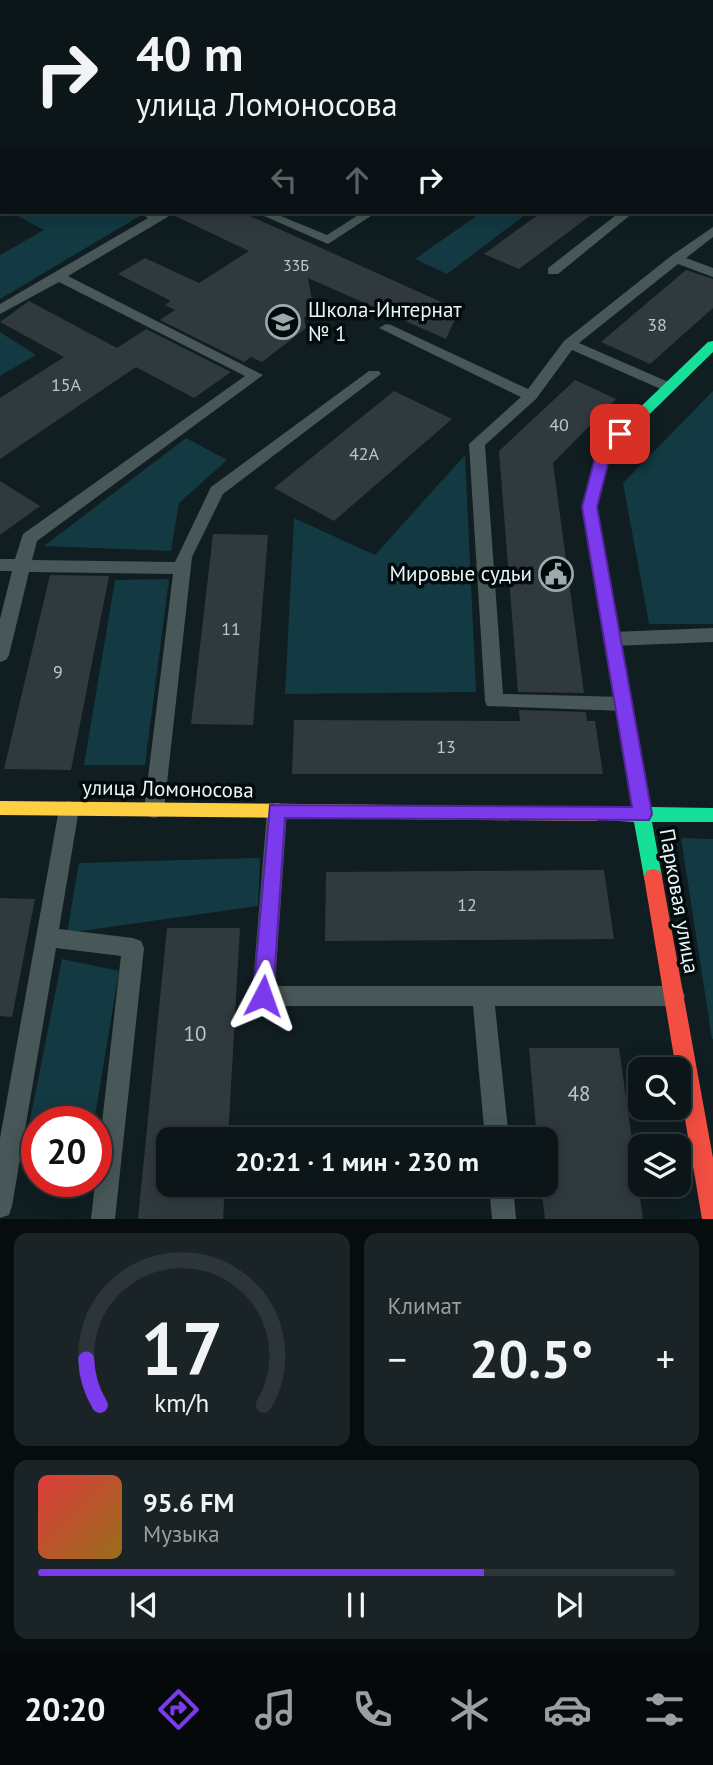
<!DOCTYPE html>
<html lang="ru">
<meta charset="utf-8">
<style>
body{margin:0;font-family:"PT Sans",sans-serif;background:#1a2326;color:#f1f3f6;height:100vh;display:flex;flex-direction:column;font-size:26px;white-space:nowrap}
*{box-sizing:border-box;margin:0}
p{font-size:23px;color:#9a9fa2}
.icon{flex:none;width:38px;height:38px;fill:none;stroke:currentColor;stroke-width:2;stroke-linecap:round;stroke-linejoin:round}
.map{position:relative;height:1219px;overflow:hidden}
.side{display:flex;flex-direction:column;gap:14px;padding:14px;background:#070c0e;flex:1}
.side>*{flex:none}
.guide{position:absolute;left:0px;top:0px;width:714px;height:214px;box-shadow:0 4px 18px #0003,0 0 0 2px #2c3538;background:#0c1619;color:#f1f3f6;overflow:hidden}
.tools{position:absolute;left:628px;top:1057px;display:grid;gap:14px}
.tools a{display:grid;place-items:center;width:63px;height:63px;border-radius:14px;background:#0c1619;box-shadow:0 4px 18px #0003,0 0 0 2px #2c3538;font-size:35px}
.speed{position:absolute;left:21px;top:1106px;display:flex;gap:14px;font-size:35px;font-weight:700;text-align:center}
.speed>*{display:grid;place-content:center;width:91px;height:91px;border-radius:50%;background:#0c1619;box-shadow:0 4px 18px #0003,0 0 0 2px #2c3538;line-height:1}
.speed .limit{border:10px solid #d22;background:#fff;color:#111}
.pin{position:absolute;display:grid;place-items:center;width:60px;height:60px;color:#fff;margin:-30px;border-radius:14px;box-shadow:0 4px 10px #0006}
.me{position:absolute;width:77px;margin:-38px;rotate:4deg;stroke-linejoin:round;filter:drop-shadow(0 0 5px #0008)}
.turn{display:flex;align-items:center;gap:24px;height:147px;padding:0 21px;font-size:32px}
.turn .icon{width:91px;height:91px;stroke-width:2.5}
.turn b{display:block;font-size:49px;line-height:60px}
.lanes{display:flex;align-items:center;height:66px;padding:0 21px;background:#0003;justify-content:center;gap:35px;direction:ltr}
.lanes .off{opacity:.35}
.big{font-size:52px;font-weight:700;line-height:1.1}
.side .widget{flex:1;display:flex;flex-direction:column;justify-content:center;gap:10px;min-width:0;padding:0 24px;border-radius:14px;background:#1a2326}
.side .dial{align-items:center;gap:0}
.dial svg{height:182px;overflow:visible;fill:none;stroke:#2c3538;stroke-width:7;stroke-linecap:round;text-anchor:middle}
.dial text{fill:#f1f3f6;stroke:none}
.song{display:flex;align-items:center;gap:21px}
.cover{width:84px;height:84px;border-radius:10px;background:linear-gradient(135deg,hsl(0 70% 55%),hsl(40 70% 35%))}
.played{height:7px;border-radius:4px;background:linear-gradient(90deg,#7c3aed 70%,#2c3538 70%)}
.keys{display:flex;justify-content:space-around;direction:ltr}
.heat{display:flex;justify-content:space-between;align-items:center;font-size:38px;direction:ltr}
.side .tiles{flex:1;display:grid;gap:14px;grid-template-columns:1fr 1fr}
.widget:last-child{grid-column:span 2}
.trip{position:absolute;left:156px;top:1127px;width:402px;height:70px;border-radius:14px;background:#0c1619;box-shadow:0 4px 18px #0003,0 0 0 2px #2c3538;font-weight:700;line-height:70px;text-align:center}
.tab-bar{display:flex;height:112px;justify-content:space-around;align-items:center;background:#05090a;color:#9a9fa2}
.tab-bar .icon{width:49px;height:49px}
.tab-bar .active{color:#7c3aed}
.tab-bar b{font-size:32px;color:#f1f3f6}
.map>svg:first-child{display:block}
</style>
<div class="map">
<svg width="713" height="1219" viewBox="0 0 713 1219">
<rect width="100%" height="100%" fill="#101e21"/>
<!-- green -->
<path fill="#133942" d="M10 212H139L143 214 0 299V255L44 230Z
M482 212H529L447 274 415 259Z
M0 332 36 355 0 376Z
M713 391V624H649L623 483Z
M186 438 227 460 179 503 171 551 44 546Z
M465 455 476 692 285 694 294 518 375 555Z
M169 579 145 765H84L115 580Z
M681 838 713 839V1039H712Z
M260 858 258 906 67 933 79 863Z
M62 959 119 971 94 1122H37V1150H24Z"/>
<!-- building -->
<path fill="#303a3e" d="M178 212H241L459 310 446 339 308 278 315 316 304 317 306 328 262 362 251 357 244 362 160 320 175 310 165 305 171 301 118 274 145 258 199 283 249 251 175 216Z
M542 212H595L519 269 484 254Z
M686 270 713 279V308L650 364 601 342Z
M29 301 117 348 146 329 231 372 194 398 136 367 0 459V398L64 357 0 322Z
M575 380 616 399 553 463 584 693 518 692 499 451Z
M394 391 452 419 334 521 274 488Z
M0 481 40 506 0 535Z
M213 534 268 535 253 725 191 724Z
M50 575 109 576 71 770 4 769Z
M519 710 586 712 587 721H595L603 774H292L294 720 520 721Z
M604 870 614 939 325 941 326 872Z
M0 898 35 899 12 1017 0 1016Z
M167 928H240L228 1139H168V1185H225L223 1219H138Z
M529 1048H619L643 1219H545L541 1185H546V1139H537Z"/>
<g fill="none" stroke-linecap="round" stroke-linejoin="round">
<!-- lane -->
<path fill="#485758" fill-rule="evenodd" d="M31 0H44L45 2H32Z
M94 0H107L93 2Z
M335 0H347L334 2Z
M416 0H429L430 2H417Z
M529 0H540L541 2H530Z
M641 0H656L657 2H642Z
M712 19H713V25H712Z
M0 32H2V39H0Z
M712 58H713V64H712Z
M712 102H713V108H712Z
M712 176H713V184H712Z
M2 178V186L0 187V179Z
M139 212H176L68 276 263 375 37 541 32 560 175 562 211 487 369 371H379L381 374 223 494 192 557 164 810 161 816 154 818 147 816 144 810 173 574 29 572 9 655 6 660 0 662V619L12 571H0V559H15L23 534 245 376 59 282 0 314V304L148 218Z
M255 212H271L327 235 363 212H377L328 244Z
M620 212H634L558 274H548V268Z
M713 227V237L686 258 713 268V277L678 264 579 343 673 384V390H663L572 350 536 399 485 445 503 694 624 697 631 699 633 704 631 709 624 711 487 706 485 701 469 444 521 397 379 328 386 324 391 325 528 389 564 341 671 256Z
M713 628V642L612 646 606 644 603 639 606 634 612 632Z
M69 801 76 803 79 809 59 929 133 938 141 941 144 948 115 1219H91L121 956 56 948 12 1206 9 1215 0 1218V1138L59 809 62 803Z
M277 803 284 805 287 811 275 986H674L682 989 685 996 682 1003 674 1006H495L509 1139H485L473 1006H263L255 1003 252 996 267 811 270 805Z
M489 1185H513L516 1219H492Z"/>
<!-- fast -->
<path fill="#16e098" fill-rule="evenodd" d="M713 341V352L611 452 596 507 650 807 713 808V822H652L662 877 660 883 653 885 646 883 644 877 634 822 590 819 587 814 590 809 632 807 582 507 599 447 708 342Z"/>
<!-- slow -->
<path fill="#ffcf43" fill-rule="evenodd" d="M214 0H225L212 2Z
M0 105H2L0 112Z
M0 801 596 807 602 809 605 814 602 819 596 821 0 815Z"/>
<!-- jam -->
<path fill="#f24e42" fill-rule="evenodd" d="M653 869 660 871 662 877 713 1158V1219H702L679 1084V1069H676L644 877 646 871Z"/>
</g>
<!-- route -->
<path fill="#7c3aed" stroke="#51269a" stroke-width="2" d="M620 430 627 434 611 452 597 507 652 814 649 820 285 818 273 996 270 1002 263 1005 256 1002 253 996 270 805 632 807 582 507 597 450Z"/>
<!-- icons -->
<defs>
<g id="school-ring" transform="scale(1.75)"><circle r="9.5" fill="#030a0c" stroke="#9caaae" stroke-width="1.5"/><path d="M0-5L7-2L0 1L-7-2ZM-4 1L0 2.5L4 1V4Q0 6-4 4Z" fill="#9caaae"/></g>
<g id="civic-ring" transform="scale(1.75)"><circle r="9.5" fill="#030a0c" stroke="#9caaae" stroke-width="1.5"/><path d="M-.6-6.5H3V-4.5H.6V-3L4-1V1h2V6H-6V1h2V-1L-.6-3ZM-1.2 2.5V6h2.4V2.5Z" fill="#9caaae"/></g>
</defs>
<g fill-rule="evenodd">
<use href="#school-ring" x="283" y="322"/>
<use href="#civic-ring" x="556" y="574"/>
</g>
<g text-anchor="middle" stroke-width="7" stroke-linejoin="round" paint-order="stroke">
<!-- far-number labels -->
<g font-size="16" fill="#bac7cb">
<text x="296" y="271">33Б</text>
</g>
<!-- number labels -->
<g font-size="18" fill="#bac7cb">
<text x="657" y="331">38</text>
<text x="66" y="391">15А</text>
<text x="559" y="431">40</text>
<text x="364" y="460">42А</text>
<text x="231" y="635">11</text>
<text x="58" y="678">9</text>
<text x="446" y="753">13</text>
<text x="467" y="911">12</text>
</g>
<!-- poi labels -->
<g font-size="21" fill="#e8f6fa" stroke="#030a0c" text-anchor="start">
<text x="308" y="317">Школа-Интернат<tspan x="308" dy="24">№ 1</tspan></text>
<text x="532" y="581" text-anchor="end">Мировые судьи</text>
</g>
<!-- street labels -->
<g font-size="21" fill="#e8f6fa" stroke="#030a0c">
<text transform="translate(168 789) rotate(1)" y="7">улица Ломоносова</text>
<text transform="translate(679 901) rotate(80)" y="7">Парковая улица</text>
</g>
<!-- near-number labels -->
<g font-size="21" fill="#bac7cb">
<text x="195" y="1041">10</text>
<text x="579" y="1101">48</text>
</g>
</g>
</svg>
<div class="tools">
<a><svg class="icon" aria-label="search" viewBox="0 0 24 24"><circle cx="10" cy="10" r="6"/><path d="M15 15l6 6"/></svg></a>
<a><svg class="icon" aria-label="layers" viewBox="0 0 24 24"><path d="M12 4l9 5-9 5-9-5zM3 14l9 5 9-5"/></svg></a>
</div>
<div class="speed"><div class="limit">20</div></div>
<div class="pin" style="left:620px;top:434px;background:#d93025"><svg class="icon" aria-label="arrive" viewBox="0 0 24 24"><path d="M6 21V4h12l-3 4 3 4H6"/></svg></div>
<svg class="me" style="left:263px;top:996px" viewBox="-20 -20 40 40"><path d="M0-17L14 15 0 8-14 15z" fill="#7c3aed" stroke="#fff" stroke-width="4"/></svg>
<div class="trip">20:21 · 1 мин · 230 m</div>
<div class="guide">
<div class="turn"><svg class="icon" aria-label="right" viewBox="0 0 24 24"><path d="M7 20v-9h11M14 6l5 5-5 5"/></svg><div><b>40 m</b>улица Ломоносова</div></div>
<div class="lanes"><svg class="icon off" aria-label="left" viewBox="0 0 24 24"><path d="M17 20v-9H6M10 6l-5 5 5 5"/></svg><svg class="icon off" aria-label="ahead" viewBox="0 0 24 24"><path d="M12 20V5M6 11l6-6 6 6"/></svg><svg class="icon" aria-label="right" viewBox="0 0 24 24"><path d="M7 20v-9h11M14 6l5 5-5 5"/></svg></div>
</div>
</div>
<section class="side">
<div class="tiles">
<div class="widget dial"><svg viewBox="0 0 100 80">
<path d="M14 69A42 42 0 1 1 86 69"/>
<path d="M14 69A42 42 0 0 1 8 49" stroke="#7c3aed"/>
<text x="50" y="56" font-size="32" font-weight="700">17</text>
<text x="50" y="72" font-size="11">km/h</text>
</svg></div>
<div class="widget"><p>Климат</p>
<div class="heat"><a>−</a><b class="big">20.5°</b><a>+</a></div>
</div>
<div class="widget">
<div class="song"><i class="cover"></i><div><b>95.6 FM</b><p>Музыка</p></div></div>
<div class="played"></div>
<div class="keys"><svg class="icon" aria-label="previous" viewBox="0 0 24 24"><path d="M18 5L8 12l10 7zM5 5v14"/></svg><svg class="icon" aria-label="pause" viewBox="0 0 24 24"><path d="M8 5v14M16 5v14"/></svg><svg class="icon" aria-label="next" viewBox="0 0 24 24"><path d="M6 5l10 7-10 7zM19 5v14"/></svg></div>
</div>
</div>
</section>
<nav class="tab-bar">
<b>20:20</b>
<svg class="icon active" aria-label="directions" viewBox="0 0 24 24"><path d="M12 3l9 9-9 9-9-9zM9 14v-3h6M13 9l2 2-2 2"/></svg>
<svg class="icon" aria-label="music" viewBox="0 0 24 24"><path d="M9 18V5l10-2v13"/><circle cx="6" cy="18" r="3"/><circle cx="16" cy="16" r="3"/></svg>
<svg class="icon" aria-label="phone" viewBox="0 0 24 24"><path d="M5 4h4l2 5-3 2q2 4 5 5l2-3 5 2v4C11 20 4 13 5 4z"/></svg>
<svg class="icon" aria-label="climate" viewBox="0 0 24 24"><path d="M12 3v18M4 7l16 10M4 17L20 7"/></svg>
<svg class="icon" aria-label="car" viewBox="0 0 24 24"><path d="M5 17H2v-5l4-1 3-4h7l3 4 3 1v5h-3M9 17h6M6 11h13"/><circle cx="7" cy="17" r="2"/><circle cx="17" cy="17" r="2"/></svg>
<svg class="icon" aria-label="filters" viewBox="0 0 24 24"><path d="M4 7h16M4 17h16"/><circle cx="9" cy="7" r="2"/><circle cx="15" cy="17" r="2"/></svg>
</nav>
